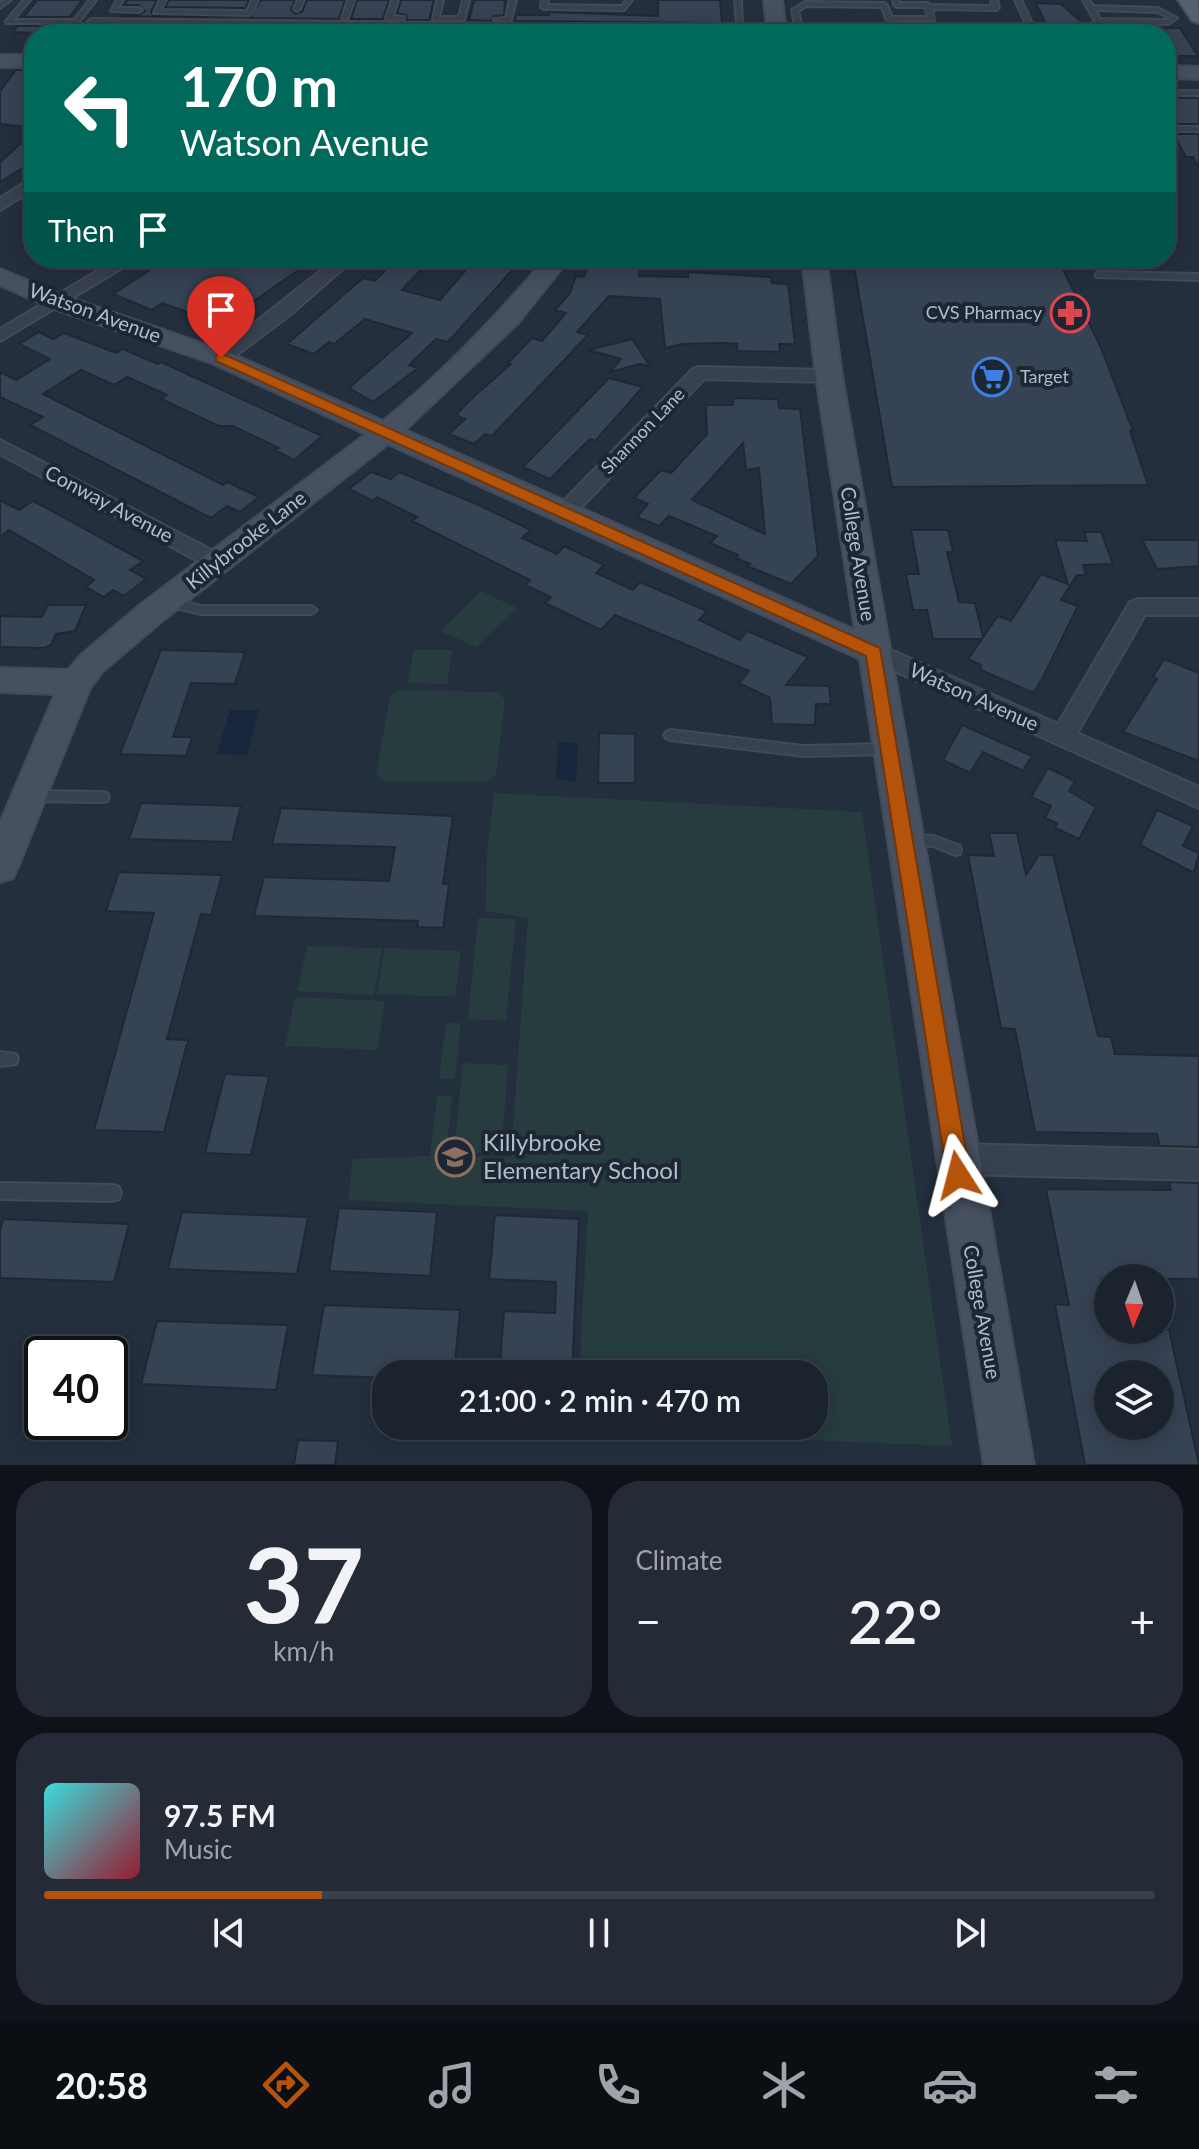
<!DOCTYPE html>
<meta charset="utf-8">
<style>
body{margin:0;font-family:Lato,sans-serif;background:#242b36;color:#f1f3f6;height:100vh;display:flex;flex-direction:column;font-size:30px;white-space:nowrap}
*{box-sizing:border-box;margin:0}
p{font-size:26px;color:#a0a4aa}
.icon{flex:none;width:44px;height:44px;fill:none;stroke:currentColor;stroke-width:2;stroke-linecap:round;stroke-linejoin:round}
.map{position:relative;height:1465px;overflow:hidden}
.panel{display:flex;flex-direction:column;gap:16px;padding:16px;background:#0f1319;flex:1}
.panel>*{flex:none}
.guide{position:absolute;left:24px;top:24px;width:1152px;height:244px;border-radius:32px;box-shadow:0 4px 20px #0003,0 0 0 2px #39404a;background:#00695c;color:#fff;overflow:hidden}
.needle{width:52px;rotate:182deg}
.controls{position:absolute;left:1094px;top:1264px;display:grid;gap:16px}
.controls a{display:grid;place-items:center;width:80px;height:80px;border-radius:50%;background:#1b232e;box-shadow:0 4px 20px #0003,0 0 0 2px #39404a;font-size:40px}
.speed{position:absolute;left:24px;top:1336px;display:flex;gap:16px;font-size:40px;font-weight:700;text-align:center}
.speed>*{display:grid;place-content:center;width:104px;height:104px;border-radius:50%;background:#1b232e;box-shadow:0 4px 20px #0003,0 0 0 2px #39404a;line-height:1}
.speed .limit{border:4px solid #111;border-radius:12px;background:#fff;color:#111}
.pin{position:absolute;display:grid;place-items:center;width:68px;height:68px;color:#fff;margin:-82px -34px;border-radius:50% 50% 50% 0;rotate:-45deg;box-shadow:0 0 8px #0007}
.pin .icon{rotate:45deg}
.me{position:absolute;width:88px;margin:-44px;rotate:351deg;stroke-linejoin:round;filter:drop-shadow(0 0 6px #0008)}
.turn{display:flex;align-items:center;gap:28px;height:168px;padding:0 24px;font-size:36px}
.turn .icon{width:104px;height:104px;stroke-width:2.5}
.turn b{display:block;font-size:56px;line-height:68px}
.then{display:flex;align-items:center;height:76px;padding:0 24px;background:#0003;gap:16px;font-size:30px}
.big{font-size:60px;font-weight:600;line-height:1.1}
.panel .widget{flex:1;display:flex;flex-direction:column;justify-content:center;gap:12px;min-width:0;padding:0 28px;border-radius:32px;background:#242b36}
.panel .dial{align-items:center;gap:0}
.dial b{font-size:104px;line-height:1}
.song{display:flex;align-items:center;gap:24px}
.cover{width:96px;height:96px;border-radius:12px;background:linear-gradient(135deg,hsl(180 70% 55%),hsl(350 70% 35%))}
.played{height:8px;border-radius:4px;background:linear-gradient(90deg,#b45309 25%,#39404a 25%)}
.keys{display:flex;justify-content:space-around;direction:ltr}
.heat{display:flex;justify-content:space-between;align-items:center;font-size:44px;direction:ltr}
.panel .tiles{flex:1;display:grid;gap:16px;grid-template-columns:1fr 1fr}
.widget:last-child{grid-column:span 2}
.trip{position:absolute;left:372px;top:1360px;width:456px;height:80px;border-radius:32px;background:#1b232e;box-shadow:0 4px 20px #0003,0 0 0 2px #39404a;font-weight:600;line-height:80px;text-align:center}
.tab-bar{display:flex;height:128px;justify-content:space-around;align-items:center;background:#0b0e12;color:#a0a4aa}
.tab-bar .icon{width:56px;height:56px}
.tab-bar .selected{color:#b45309}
.tab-bar b{font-size:36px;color:#f1f3f6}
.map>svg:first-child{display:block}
</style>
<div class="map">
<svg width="1199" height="1465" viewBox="0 0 1199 1465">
<rect width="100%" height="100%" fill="#242f3e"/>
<!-- green -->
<path fill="#263c3f" d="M481 591 517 608 476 647 440 631Z
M414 650H452L447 684 407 683Z
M398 690 496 692 505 699 496 774 487 781H384L376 774 390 697Z
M494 793 862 812 952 1446 495 1428 814 1426V1374H579L588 1211 348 1200 353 1159 430 1156 437 1095 452 1096 446 1156 511 1157 528 918 486 911 487 853Z
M478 918 516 919 506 1021 468 1019Z
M307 946 382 948 374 995 297 991Z
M385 948 461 951 455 997 377 994Z
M295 997 385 1001 377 1050 285 1046Z
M446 1023H461L455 1079H439Z
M463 1063 508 1065 501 1153 454 1152Z"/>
<!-- water -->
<path fill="#17263c" d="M230 710H259L247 755 217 754Z
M558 742 578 743 576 781 556 780Z"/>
<!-- building -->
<path fill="#364354" stroke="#1f2835" stroke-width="2" fill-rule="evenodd" d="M37 0H82L70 17H24Z
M128 0H157L151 12 154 16 228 18 117 16 139 15 145 11 139 5H124Z
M169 0H249L245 8 165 7Z
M261 0H295L291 10 295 14 302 12 307 0H345L339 19 250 18Z
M357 0H389L383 19H351Z
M401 0H434L429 20H407L406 15 397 13Z
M474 0H505L504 15 494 16 491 21 469 20Z
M658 0H720L722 23 514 21 516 15H549V12L658 16Z
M1036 3 1061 4 1093 32 1049 31Z
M17 26H64L58 34 13 32Z
M110 26 426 30 425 34H105Z
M1166 28H1180L1198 56H1166Z
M467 30 723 33V34H466Z
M16 70H34V84L24 98H34V128L0 124V91Z
M1166 98H1199V124H1175L1166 108Z
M34 132V161L0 182V162Z
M1173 134H1199V168L1193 157H1186Z
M188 258H219L249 267 259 259 300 269 221 324 162 303 152 310 113 294 165 260 178 265Z
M397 258H432L402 290 440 300 476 258H523L448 342 436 339 409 365 418 368 373 402 349 388 412 333 365 319 334 344 329 342 314 354 287 344 363 278 375 281Z
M884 258H1050L1061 265 1101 348 1133 431H1130L1148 485 892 487 853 260Z
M588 266 640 269 639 276 688 277V272L771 277 772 283 788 284 795 344H779L780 352 737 351V344L723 343 682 344 665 348 660 299 609 296 577 332 588 335 492 436 485 434 474 444 449 434 465 419 456 415 471 399 511 364 508 363 532 338 542 341 566 313 555 310 570 293 576 276 584 277Z
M39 332 53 339 64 333 116 353 123 349 158 364 161 362 322 436 294 460 275 450 279 448 233 426H219L161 399 167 395 127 377 114 385 81 370 43 394 223 485 227 482 259 497 240 512 227 506 211 518 30 425 43 417 0 397V372L16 380 50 359 19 344Z
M632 339 650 366 640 364 610 372 621 359 589 350Z
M609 378 643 387 595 441 590 439 550 479 523 467Z
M733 398 778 399 779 408 800 409 818 556 791 584 747 566 750 564 736 558 738 555 710 543 717 536 669 516 659 526 637 517 648 504 634 498 661 470 671 473 707 434 706 405H733ZM743 443 746 470 759 468 765 534 692 500Z
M371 472 391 479 399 472 472 502 531 530 522 538 557 554 564 546 604 565 596 573 633 590 640 582 707 611 699 620 740 640 747 631 808 657 786 685 829 686 831 704H816L815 725 772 724 770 698 739 683 749 671 615 615 601 630 545 603 551 597 525 585 530 580 412 521 417 517 377 497 373 501 349 489Z
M0 500 19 510 33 501 65 518 143 561 130 570 146 579 124 596 113 590 104 597 86 587 94 580 57 558 9 530 0 537Z
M911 530H948L953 552H947L959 602 975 603 983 637 998 616 1011 621 1041 574 1068 584 1055 540 1087 541 1084 532H1101L1113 564 1083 565 1086 575H1077L1061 600 1078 606 1043 677 1034 692 1029 691 981 670V665L968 659 982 639H933L927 610H913L906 574H919Z
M1142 540H1199V566L1157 569Z
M48 605H86L75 631 56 634 51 645 44 648 0 647V616L42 617Z
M161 650 245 652 235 684 191 683 173 737H192L186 756 120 754Z
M1164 659 1199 673V761L1123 732 1157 679 1153 677Z
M962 725 1032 756 1023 771 983 752 970 773 943 760Z
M599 733 635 734V783H598Z
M1048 768 1075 781 1069 791 1096 807 1079 839 1055 828 1057 823 1045 818 1051 806 1031 797Z
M141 803 241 806 232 842 129 839Z
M281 808 453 816 443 884H449L443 928 417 927 418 921 254 916 264 877 389 881 395 847 272 844Z
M1157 810 1193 826 1183 846 1199 853 1194 873 1140 845Z
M989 833H1017L1026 875 1039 855H1053L1098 1036 1111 1037 1115 1054 1199 1056V1147L1160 1146 1157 1134 1035 1132 1015 1029 1001 1028 968 855 994 856Z
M119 872 222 875 211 915 201 914 167 1039 188 1040 164 1132 94 1130 154 913 106 911Z
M225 1074 269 1076 251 1155 205 1153Z
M1169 1182 1199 1183V1279L1101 1278 1108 1330H1169L1199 1465H1085L1055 1304 1069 1305 1046 1189 1171 1190ZM1108 1374H1160V1426H1108Z
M339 1208 437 1212 430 1276 329 1271Z
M182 1212 308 1217 297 1274 168 1269Z
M495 1215 579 1219 572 1374H499L504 1311 555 1313 556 1282 489 1279Z
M3 1219 129 1224 114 1282 0 1278V1230Z
M324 1305 460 1310 454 1374H386V1378L312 1375Z
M157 1321 288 1325 276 1390 141 1384Z
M298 1440 338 1441 335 1465H294Z"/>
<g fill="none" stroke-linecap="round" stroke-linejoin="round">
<!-- lane casing -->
<g stroke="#414a57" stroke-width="4">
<path id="lane" d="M4 0H11L0 8V3Z
M24 0H30L13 20H74L90 0H96L78 23H6V21Z
M117 0H123L117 8H139L142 10 139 12 111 11Z
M160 0H166L160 10 247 11 252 0H258L252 13 249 15 154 13Z
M298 0H304L300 9 297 11 294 9Z
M348 0H354L348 18 345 20 342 18Z
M392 0H398L393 16 404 17V19L389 20 386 18Z
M437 0H443L439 17H459L463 0H469L464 20H433Z
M510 0H516L511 21H494V19L506 18Z
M542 0H548L547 5 622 6 626 0H632L624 10 544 9 541 7Z
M735 0H741L742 24 737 23Z
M893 0H899L900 3H927L930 5 992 6 991 0H997L999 8 996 10 932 9 934 20 889 21 886 19 882 7 806 6 798 11 802 29 799 31 93 23 80 34H73L91 19 795 27 792 10 805 2 884 3 887 5 892 17H928L925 7H897L894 5Z
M1015 0H1021L1037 34H1031L1029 30H961L958 28 961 26H1027Z
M1083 0H1089L1093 6 1158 8 1177 18 1169 24 1102 23 1108 34H1102ZM1095 10 1157 12 1170 18 1167 20 1100 19Z
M935 26 938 28 940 34H934L932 28Z
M811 29 846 32 849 34H809L808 31Z
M1166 91H1199V95H1166Z
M1166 127H1199V131H1166Z
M1099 272 1199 274V280L1096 277V273Z
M169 598 201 606H311L317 610 311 614H201L165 605 164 602 165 599Z
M670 730 803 746 890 744 894 746 896 749 894 752 890 754 803 756 670 740 666 738 664 735 666 732Z
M30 791 103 792 107 793 109 797 107 801 103 802 30 801 26 800 24 796 26 792Z
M908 834 934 836 960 846 961 850 960 854 955 855 933 846 903 843 902 839 903 835Z
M0 1052 16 1054 18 1059 16 1064 0 1066Z
M0 1183 113 1185 119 1187 121 1193 119 1199 113 1201 0 1199Z"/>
</g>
<!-- street casing -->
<g stroke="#414a57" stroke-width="4">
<path id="street" d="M34 177V189L0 210V198Z
M119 258H139L0 341V329Z
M337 258H355L290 315 227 362H215V354Z
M673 258H815L823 263 815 268 681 263Z
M699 367 829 370 838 376 829 382 704 379 571 518H557L554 513 557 508 693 369Z
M0 440 225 557 228 562 217 569 209 567 0 454Z
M1138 599H1199V615H1145L1077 733 1199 787V808L866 658 863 652 874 644 882 646 1058 724 1130 602Z
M956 1144 1199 1150V1180L956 1174 945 1170 941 1159 945 1148Z"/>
</g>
<!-- secondary casing -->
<g stroke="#414a57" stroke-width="4">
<path id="secondary" d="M764 0H782L786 34H768Z
M0 55H34V67H0Z
M1166 66 1199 67V79L1166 78Z
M546 258H570L518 323 405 430 855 630 816 376 802 258H826L842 376 1034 1465H984L860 659 388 444 162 621 103 671 90 688 18 867 13 878 0 882V823L55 694 0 692V668L68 670 81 655 140 605 366 434 212 363 49 307 0 285V269L67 297 230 353 383 421C444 372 496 317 546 258Z"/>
</g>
<!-- primary casing -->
<g stroke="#414a57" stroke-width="4">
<path id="primary" d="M1178 0H1198L1199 23 1192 21Z"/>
</g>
<!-- lane -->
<use href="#lane" fill="#38414e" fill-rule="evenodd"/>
<!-- street -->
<use href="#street" fill="#38414e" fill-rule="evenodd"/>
<!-- secondary -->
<use href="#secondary" fill="#465061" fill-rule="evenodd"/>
<!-- primary -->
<use href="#primary" fill="#56606e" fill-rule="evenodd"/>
</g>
<!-- route -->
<path fill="#b45309" stroke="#753606" stroke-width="2" d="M216 355H225L880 648 970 1175 967 1183 958 1186 950 1183 947 1175 866 656 216 361Z"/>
<!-- icons -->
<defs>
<g id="pharmacy-ring" transform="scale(2)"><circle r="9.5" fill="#1d2633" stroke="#e0444e" stroke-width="1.5"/><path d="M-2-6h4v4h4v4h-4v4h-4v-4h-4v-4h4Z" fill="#e0444e"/></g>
<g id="supermarket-ring" transform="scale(2)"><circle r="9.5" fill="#1d2633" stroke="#3f7fe0" stroke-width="1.5"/><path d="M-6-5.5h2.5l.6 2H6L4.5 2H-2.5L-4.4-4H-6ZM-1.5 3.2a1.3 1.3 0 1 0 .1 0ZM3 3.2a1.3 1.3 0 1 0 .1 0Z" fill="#3f7fe0"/></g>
<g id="school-ring" transform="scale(2)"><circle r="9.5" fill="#1d2633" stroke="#8d6e63" stroke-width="1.5"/><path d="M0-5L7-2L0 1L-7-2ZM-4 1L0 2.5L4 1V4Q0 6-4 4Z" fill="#8d6e63"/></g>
</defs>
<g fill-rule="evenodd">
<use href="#pharmacy-ring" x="1070" y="313"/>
<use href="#supermarket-ring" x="992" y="377"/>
<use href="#school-ring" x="455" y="1157"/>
</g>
<g text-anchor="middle" stroke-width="8" stroke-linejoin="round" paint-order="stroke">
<!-- far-poi labels -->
<g font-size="18" fill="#b4bcc9" stroke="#1d2633" text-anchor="end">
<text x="1042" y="319">CVS Pharmacy</text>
<text x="1020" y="383" text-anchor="start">Target</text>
</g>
<!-- far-street labels -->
<g font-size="18" fill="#b4bcc9" stroke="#1d2633">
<text transform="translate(643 431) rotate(-46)" y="6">Shannon Lane</text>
</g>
<!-- street labels -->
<g font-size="20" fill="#b4bcc9" stroke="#1d2633">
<text transform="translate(95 313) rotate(20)" y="7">Watson Avenue</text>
<text transform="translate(109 504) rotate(28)" y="7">Conway Avenue</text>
<text transform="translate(246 540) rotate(-38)" y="7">Killybrooke Lane</text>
<text transform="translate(858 554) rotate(81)" y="7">College Avenue</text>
<text transform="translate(974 697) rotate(24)" y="7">Watson Avenue</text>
<text transform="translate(982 1312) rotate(80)" y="7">College Avenue</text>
</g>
<!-- near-poi labels -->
<g font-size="24" fill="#b4bcc9" stroke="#1d2633" text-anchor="start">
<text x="483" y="1151">Killybrooke<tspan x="483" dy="28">Elementary School</tspan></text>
</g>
</g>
</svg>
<div class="controls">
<a><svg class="needle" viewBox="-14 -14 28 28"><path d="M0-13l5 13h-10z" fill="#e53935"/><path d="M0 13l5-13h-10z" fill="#a0a4aa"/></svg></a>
<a><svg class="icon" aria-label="layers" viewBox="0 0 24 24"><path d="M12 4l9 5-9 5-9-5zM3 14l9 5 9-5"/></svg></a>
</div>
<div class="speed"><div class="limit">40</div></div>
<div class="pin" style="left:221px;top:358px;background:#d93025"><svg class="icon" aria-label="arrive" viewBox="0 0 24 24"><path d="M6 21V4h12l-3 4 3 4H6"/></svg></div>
<svg class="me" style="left:958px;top:1175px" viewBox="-20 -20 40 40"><path d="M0-17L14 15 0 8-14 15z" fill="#b45309" stroke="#fff" stroke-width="4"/></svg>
<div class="trip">21:00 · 2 min · 470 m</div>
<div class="guide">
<div class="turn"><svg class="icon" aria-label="left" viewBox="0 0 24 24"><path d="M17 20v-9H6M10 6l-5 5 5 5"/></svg><div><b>170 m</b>Watson Avenue</div></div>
<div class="then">Then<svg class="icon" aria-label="arrive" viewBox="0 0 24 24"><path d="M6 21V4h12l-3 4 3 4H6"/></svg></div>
</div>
</div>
<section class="panel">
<div class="tiles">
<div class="widget dial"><b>37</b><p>km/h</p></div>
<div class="widget"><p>Climate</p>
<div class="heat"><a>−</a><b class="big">22°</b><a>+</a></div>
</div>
<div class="widget">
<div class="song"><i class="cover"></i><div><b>97.5 FM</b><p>Music</p></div></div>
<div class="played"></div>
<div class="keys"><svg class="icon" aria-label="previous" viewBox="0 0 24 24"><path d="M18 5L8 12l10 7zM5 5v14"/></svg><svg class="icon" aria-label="pause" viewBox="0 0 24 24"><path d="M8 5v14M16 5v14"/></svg><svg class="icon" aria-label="next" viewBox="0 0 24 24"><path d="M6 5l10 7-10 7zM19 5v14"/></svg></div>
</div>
</div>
</section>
<nav class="tab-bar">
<b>20:58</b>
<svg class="icon selected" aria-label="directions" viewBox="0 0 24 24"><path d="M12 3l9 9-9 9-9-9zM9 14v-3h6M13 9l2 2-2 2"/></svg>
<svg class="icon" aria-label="music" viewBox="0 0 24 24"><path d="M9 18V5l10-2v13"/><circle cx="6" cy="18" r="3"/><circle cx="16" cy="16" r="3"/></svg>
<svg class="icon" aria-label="phone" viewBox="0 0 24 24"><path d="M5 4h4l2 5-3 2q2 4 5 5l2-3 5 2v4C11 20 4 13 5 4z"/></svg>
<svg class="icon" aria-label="climate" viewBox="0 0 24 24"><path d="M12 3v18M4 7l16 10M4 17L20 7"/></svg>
<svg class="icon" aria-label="car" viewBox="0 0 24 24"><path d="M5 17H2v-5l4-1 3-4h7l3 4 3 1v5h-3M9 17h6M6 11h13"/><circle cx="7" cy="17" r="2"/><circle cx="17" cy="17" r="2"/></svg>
<svg class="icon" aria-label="filters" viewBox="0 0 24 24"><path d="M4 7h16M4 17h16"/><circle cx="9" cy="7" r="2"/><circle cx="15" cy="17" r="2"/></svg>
</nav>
